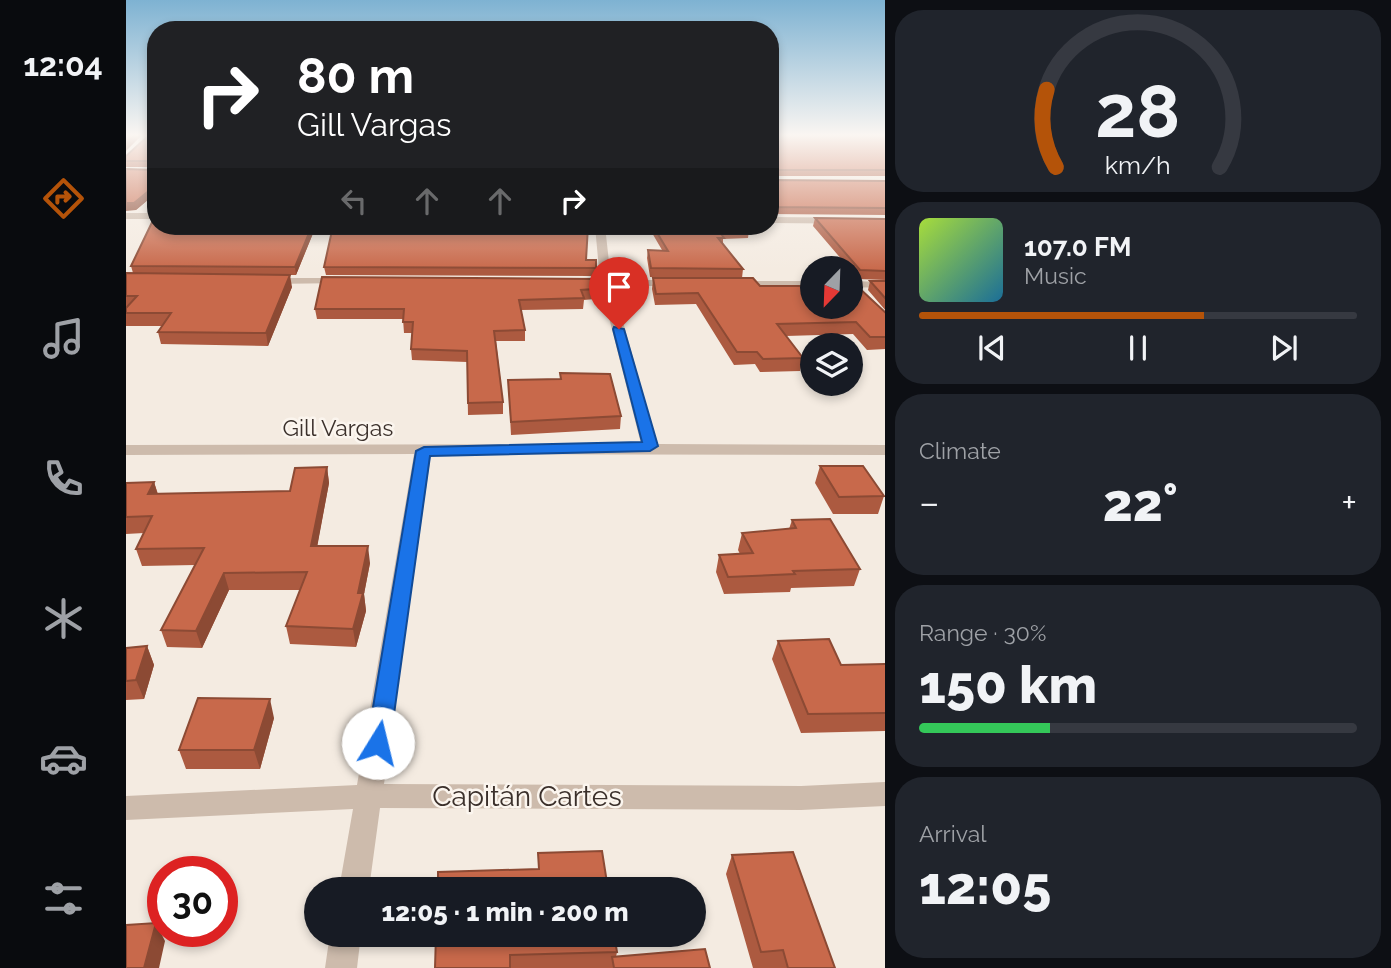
<!DOCTYPE html>
<meta charset="utf-8">
<style>
body{margin:0;font-family:Raleway,sans-serif;background:#20242c;color:#f1f3f6;height:100vh;display:flex;flex-direction:column;font-size:26px;white-space:nowrap}
*{box-sizing:border-box;margin:0}
p{font-size:23px;color:#9ea1a6}
.icon{flex:none;width:38px;height:38px;fill:none;stroke:currentColor;stroke-width:2;stroke-linecap:round;stroke-linejoin:round}
.map{position:relative;flex:1;overflow:hidden}
.sheet{display:flex;flex-direction:column;gap:10px;padding:10px;background:#0d0f14;width:506px}
.sheet>*{flex:none}
.top-card{position:absolute;left:21px;top:21px;width:632px;height:214px;border-radius:28px;box-shadow:0 4px 10px #0003;background:#202124;color:#fff;overflow:hidden}
.needle{width:46px;rotate:203deg}
.buttons{position:absolute;left:674px;top:256px;display:grid;gap:14px}
.buttons a{display:grid;place-items:center;width:63px;height:63px;border-radius:50%;background:#171b24;box-shadow:0 4px 10px #0003;font-size:35px}
.speed{position:absolute;left:21px;top:856px;display:flex;gap:14px;font-size:35px;font-weight:700;text-align:center}
.speed>*{display:grid;place-content:center;width:91px;height:91px;border-radius:50%;background:#171b24;box-shadow:0 4px 10px #0003;line-height:1}
.speed .limit{border:10px solid #d22;background:#fff;color:#111}
.pin{position:absolute;display:grid;place-items:center;width:60px;height:60px;color:#fff;margin:-72px -30px;border-radius:50% 50% 50% 0;rotate:-45deg;box-shadow:0 0 7px #0007}
.pin .icon{rotate:45deg}
.me{position:absolute;width:77px;margin:-38px;rotate:9deg;stroke-linejoin:round;filter:drop-shadow(0 0 5px #0008)}
.turn{display:flex;align-items:center;gap:24px;height:147px;padding:0 35px;font-size:32px}
.turn .icon{width:91px;height:91px;stroke-width:2.5}
.turn b{display:block;font-size:49px;line-height:60px}
.lanes{display:flex;align-items:center;height:66px;padding:0 35px;background:#0003;justify-content:center;gap:35px;direction:ltr}
.lanes .off{opacity:.35}
.big{font-size:52px;font-weight:800;line-height:1.1}
.sheet .card{flex:1;display:flex;flex-direction:column;justify-content:center;gap:10px;min-width:0;padding:0 24px;border-radius:28px;background:#20242c}
.sheet .dial{align-items:center;gap:0}
.dial svg{height:182px;overflow:visible;fill:none;stroke:#363941;stroke-width:7;stroke-linecap:round;text-anchor:middle}
.dial text{fill:#f1f3f6;stroke:none}
.song{display:flex;align-items:center;gap:21px}
.cover{width:84px;height:84px;border-radius:10px;background:linear-gradient(135deg,hsl(80 70% 55%),hsl(200 70% 35%))}
.played{height:7px;border-radius:4px;background:linear-gradient(90deg,#b45309 65%,#363941 65%)}
.keys{display:flex;justify-content:space-around;direction:ltr}
.heat{display:flex;justify-content:space-between;align-items:center;font-size:38px;direction:ltr}
.charge{height:10px;border-radius:5px;background:linear-gradient(90deg,#34c759 30%,#363941 0)}
.trip{position:absolute;left:178px;top:877px;width:402px;height:70px;border-radius:35px;background:#171b24;box-shadow:0 4px 10px #0003;font-weight:800;line-height:70px;text-align:center}
main{display:flex;flex:1;min-height:0}
.menu{display:flex;flex-direction:column;width:126px;justify-content:space-around;align-items:center;background:#090b0e;color:#9ea1a6}
.menu .icon{width:49px;height:49px}
.menu .selected{color:#b45309}
.menu b{font-size:32px;color:#f1f3f6}
.map>svg:first-child{display:block}
</style>
<main>
<nav class="menu">
<b>12:04</b>
<svg class="icon selected" aria-label="directions" viewBox="0 0 24 24"><path d="M12 3l9 9-9 9-9-9zM9 14v-3h6M13 9l2 2-2 2"/></svg>
<svg class="icon" aria-label="music" viewBox="0 0 24 24"><path d="M9 18V5l10-2v13"/><circle cx="6" cy="18" r="3"/><circle cx="16" cy="16" r="3"/></svg>
<svg class="icon" aria-label="phone" viewBox="0 0 24 24"><path d="M5 4h4l2 5-3 2q2 4 5 5l2-3 5 2v4C11 20 4 13 5 4z"/></svg>
<svg class="icon" aria-label="climate" viewBox="0 0 24 24"><path d="M12 3v18M4 7l16 10M4 17L20 7"/></svg>
<svg class="icon" aria-label="car" viewBox="0 0 24 24"><path d="M5 17H2v-5l4-1 3-4h7l3 4 3 1v5h-3M9 17h6M6 11h13"/><circle cx="7" cy="17" r="2"/><circle cx="17" cy="17" r="2"/></svg>
<svg class="icon" aria-label="filters" viewBox="0 0 24 24"><path d="M4 7h16M4 17h16"/><circle cx="9" cy="7" r="2"/><circle cx="15" cy="17" r="2"/></svg>
</nav>
<div class="map">
<svg width="760" height="968" viewBox="0 0 760 968">
<rect width="100%" height="100%" fill="#f4ebe1"/>
<g fill="none" stroke-linecap="round" stroke-linejoin="round">
<!-- street -->
<path fill="#cdbbac" fill-rule="evenodd" d="M0 213H30V219H0Z
M644 217 760 218V224L644 223Z
M469 226H479L485 280H549L555 283 549 286H487L531 444 760 445V455L305 454 258 784 675 786 760 782V806L675 810 254 808 243 889H213L227 809 0 820V796L231 785 288 454 0 455V445L515 444 475 286H448L442 283 448 280H474Z
M217 278 223 281 221 283 143 284 137 281 143 278Z
M686 281V287H609L603 284 609 281Z
M724 281 760 282V288L724 287Z
M204 934H235L231 968H199Z"/>
</g>
<!-- wall -->
<path fill="#ac5a40" d="M30 135V193L10 210 29 167H0V156Z
M644 135H760V176H644Z
M644 180 760 181V215L644 214Z
M689 218 760 219V280L732 279 724 270V268H723L687 226Z
M30 226H190L170 275H153L166 287 142 346 35 344 32 332 36 326H0V273H7L5 266Z
M522 226H619L623 230 622 238 597 239V244L617 269 616 278 524 277 521 258 522 250H536Z
M460 260H470L469 276 200 275 198 267Z
M527 278 634 286 760 313V349L741 350 727 334 660 336 677 358 674 371 634 372 629 364 608 365 570 304 529 305 526 289Z
M470 279 469 299 458 300 457 309 395 310 399 330V341H370L377 402V414L342 415 341 362 286 360 285 349 286 333H278L277 319H191L189 309Z
M744 281H760V311L742 290Z
M434 373 495 416 494 429 385 435 382 380 434 379Z
M694 466 758 496 752 514H707L689 483Z
M201 467 203 483 191 546 244 563 238 594 240 611 230 647 164 644 160 626 174 590H103L76 648 41 647 35 630 69 565 16 566 10 549 18 533 0 534V483L28 482 32 494 164 491Z
M666 520 734 569 728 586 665 588 664 592 598 594 590 572 593 555 614 554 612 550 616 533 663 529Z
M652 641 715 665 760 664V731L675 733 646 659Z
M21 646 28 665 18 699 0 700V648Z
M148 718 134 769H60L53 750Z
M606 855 709 968H627L600 874Z
M310 934 491 952 490 957 584 968H309Z"/>
<!-- shaded-wall -->
<path fill="#8c4a34" d="M9 135H16L0 151V143Z
M30 185V193L10 210 0 211V203Z
M186 226H190L170 275 169 267Z
M164 275 166 287 142 346 140 333Z
M201 467 203 483 188 564 185 546Z
M28 482 33 499 22 494Z
M242 546 244 563 238 594 240 611 230 647 227 629 232 593Z
M98 573 103 590 76 648 70 631Z
M21 646 28 665 18 699 10 680Z
M144 699 148 718 134 769 128 750Z
M30 923 39 941 33 968H18Z"/>
<!-- building -->
<path fill="#c8694b" stroke="#8c4a34" stroke-width="2" d="M0 135H9L0 143Z
M23 135H30V162L28 161H0V156Z
M644 135H760V170H645L644 171Z
M30 166V185L8 203H0V169L28 170Z
M644 180 760 181V208L645 207 644 210Z
M30 214V226H186L169 267 5 266Z
M689 218 760 219V271L734 270Z
M207 226H462L460 260H470V268L198 267Z
M527 226H619L623 230 593 231 598 238H592L617 269 525 268 522 250 542 251Z
M0 273 164 275 140 333 32 332 45 313H0V308L11 296H0Z
M196 277 470 279 469 289 455 290 458 298 393 300 399 330 368 331 377 402 342 403 341 351 285 349 287 322H277L278 309H189Z
M527 278H627L634 286H686V306H724V286H731L760 313V337H744L730 322 651 324 677 358 637 359 631 352H611L572 293 530 294Z
M744 281H760V299Z
M434 373 484 374 495 416 385 422 382 380 435 379Z
M694 466H737L758 496 713 497Z
M201 467 185 546H242L232 593H237L227 629 160 626 181 572 98 573 70 631 35 630 78 548 10 549 26 516 0 517V483L28 482 22 494 164 491 169 468Z
M704 519 734 569 667 571 669 574 602 577 593 555 627 553 616 533 670 528 666 520Z
M703 639 715 665 760 664V713L682 714 652 641Z
M21 646 10 680 0 681V648Z
M72 698 144 699 128 750H53Z
M476 851 482 889H312V872L413 869 412 853Z
M667 852 709 968H662L657 950 635 952 606 855Z
M30 923 18 968H0V925Z
M310 934H488L491 952 384 955V968H309Z
M579 949 584 968H488L486 957Z"/>
<!-- sky -->
<linearGradient id="sky" x2="0" y2="1"><stop stop-color="#7eb2d2"/><stop offset="0.5" stop-color="#faf6f2"/><stop offset="1" stop-color="#faf6f2" stop-opacity="0"/></linearGradient>
<rect width="760" height="270" fill="url(#sky)"/>
<!-- route -->
<path fill="#1a73e8" stroke="#114b97" stroke-width="2" d="M488 327 498 329 532 446 524 451 304 456 264 743 260 750 252 752 244 750 241 743 290 451 298 447 516 442 487 329Z"/>
<g text-anchor="middle" stroke-width="5" stroke-linejoin="round" paint-order="stroke">
<!-- street labels -->
<g font-size="23" fill="#3b302b" stroke="#fbf5ee">
<text x="212" y="436">Gill Vargas</text>
</g>
<!-- near-street labels -->
<g font-size="28" fill="#3b302b" stroke="#fbf5ee">
<text x="401" y="806">Capitán Cartes</text>
</g>
</g>
</svg>
<div class="buttons">
<a><svg class="needle" viewBox="-14 -14 28 28"><path d="M0-13l5 13h-10z" fill="#e53935"/><path d="M0 13l5-13h-10z" fill="#9ea1a6"/></svg></a>
<a><svg class="icon" aria-label="layers" viewBox="0 0 24 24"><path d="M12 4l9 5-9 5-9-5zM3 14l9 5 9-5"/></svg></a>
</div>
<div class="speed"><div class="limit">30</div></div>
<div class="pin" style="left:493px;top:329px;background:#d93025"><svg class="icon" aria-label="arrive" viewBox="0 0 24 24"><path d="M6 21V4h12l-3 4 3 4H6"/></svg></div>
<svg class="me" style="left:252px;top:743px" viewBox="-20 -20 40 40"><circle r="19" fill="#fff"/><path d="M0-13L10 11 0 6-10 11z" fill="#1a73e8"/></svg>
<div class="trip">12:05 · 1 min · 200 m</div>
<div class="top-card">
<div class="turn"><svg class="icon" aria-label="right" viewBox="0 0 24 24"><path d="M7 20v-9h11M14 6l5 5-5 5"/></svg><div><b>80 m</b>Gill Vargas</div></div>
<div class="lanes"><svg class="icon off" aria-label="left" viewBox="0 0 24 24"><path d="M17 20v-9H6M10 6l-5 5 5 5"/></svg><svg class="icon off" aria-label="ahead" viewBox="0 0 24 24"><path d="M12 20V5M6 11l6-6 6 6"/></svg><svg class="icon off" aria-label="ahead" viewBox="0 0 24 24"><path d="M12 20V5M6 11l6-6 6 6"/></svg><svg class="icon" aria-label="right" viewBox="0 0 24 24"><path d="M7 20v-9h11M14 6l5 5-5 5"/></svg></div>
</div>
</div>
<section class="sheet">
<div class="card dial"><svg viewBox="0 0 100 80">
<path d="M14 69A42 42 0 1 1 86 69"/>
<path d="M14 69A42 42 0 0 1 10 35" stroke="#b45309"/>
<text x="50" y="56" font-size="32" font-weight="700">28</text>
<text x="50" y="72" font-size="11">km/h</text>
</svg></div>
<div class="card">
<div class="song"><i class="cover"></i><div><b>107.0 FM</b><p>Music</p></div></div>
<div class="played"></div>
<div class="keys"><svg class="icon" aria-label="previous" viewBox="0 0 24 24"><path d="M18 5L8 12l10 7zM5 5v14"/></svg><svg class="icon" aria-label="pause" viewBox="0 0 24 24"><path d="M8 5v14M16 5v14"/></svg><svg class="icon" aria-label="next" viewBox="0 0 24 24"><path d="M6 5l10 7-10 7zM19 5v14"/></svg></div>
</div>
<div class="card"><p>Climate</p>
<div class="heat"><a>−</a><b class="big">22°</b><a>+</a></div>
</div>
<div class="card"><p>Range · 30%</p><b class="big">150 km</b><div class="charge"></div></div>
<div class="card"><p>Arrival</p><b class="big">12:05</b></div>
</section>
</main>
